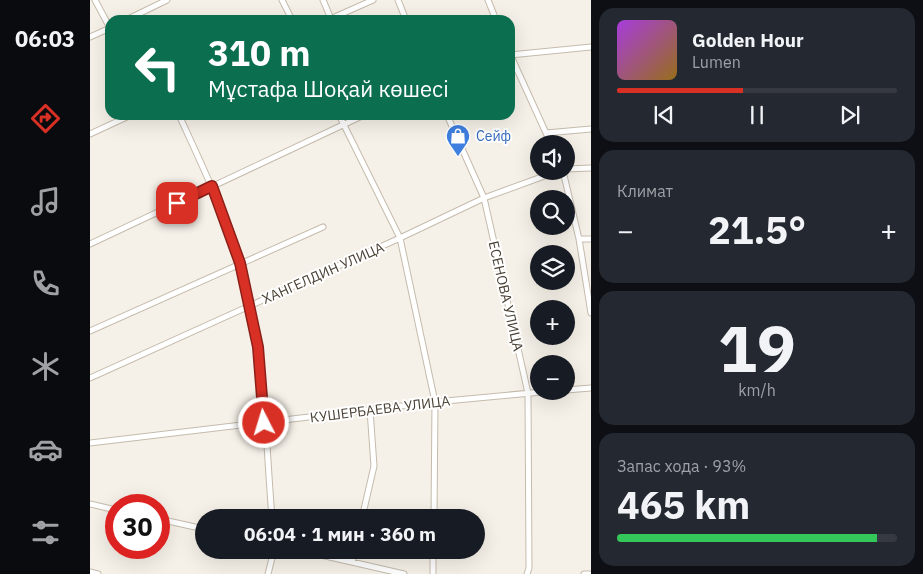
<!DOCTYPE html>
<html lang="ru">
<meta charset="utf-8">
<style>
body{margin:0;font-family:"IBM Plex Sans",sans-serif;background:#242831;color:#f1f3f6;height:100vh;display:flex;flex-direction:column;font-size:19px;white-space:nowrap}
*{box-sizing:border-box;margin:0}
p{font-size:16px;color:#9ea1a6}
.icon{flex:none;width:28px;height:28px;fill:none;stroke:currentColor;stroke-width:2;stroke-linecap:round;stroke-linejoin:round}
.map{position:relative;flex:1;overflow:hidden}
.sheet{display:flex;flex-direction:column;gap:8px;padding:8px;background:#0d0f14;width:332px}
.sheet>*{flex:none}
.guide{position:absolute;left:15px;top:15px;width:410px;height:105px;border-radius:15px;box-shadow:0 5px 20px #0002;background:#0b6e4f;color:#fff;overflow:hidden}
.tools{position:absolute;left:440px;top:135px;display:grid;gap:10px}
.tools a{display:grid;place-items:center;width:45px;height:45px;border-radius:50%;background:#171b24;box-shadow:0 5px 20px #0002;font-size:25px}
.speed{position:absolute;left:15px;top:494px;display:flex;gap:10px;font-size:25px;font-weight:700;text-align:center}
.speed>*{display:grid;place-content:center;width:65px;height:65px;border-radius:50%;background:#171b24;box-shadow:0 5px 20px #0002;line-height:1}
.speed .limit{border:8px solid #d22;background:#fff;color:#111}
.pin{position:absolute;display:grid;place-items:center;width:42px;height:42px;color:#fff;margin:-21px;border-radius:10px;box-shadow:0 2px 8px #0006}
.me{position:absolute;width:55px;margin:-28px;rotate:355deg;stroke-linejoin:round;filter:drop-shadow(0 0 4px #0008)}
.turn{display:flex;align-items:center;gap:18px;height:105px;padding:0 20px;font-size:22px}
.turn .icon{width:65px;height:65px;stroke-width:2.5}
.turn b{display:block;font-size:35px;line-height:42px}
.big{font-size:38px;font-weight:700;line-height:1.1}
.sheet .card{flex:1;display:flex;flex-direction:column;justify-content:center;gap:8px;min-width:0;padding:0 18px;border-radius:15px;background:#242831}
.sheet .dial{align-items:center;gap:0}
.dial b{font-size:65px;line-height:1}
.song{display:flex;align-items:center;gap:15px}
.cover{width:60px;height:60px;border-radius:8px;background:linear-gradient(135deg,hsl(280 70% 55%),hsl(40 70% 35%))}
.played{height:5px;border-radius:2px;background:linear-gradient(90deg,#d93025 45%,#363941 45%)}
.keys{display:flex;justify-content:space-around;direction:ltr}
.heat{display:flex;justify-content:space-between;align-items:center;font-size:28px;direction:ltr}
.charge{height:8px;border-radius:4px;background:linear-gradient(90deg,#34c759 93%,#363941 0)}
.trip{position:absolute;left:105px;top:509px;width:290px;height:50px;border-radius:25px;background:#171b24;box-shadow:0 5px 20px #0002;font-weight:700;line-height:50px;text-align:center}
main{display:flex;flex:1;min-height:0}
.tab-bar{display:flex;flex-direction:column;width:90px;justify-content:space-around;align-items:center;background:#090b0e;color:#9ea1a6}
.tab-bar .icon{width:35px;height:35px}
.tab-bar .on{color:#d93025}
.tab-bar b{font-size:22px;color:#f1f3f6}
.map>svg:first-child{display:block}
</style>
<main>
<nav class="tab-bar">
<b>06:03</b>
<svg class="icon on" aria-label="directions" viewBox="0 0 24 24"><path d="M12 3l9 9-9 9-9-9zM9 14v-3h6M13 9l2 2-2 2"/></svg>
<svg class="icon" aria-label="music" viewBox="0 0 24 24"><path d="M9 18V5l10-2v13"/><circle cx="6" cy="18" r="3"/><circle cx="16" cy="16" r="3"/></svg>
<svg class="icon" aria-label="phone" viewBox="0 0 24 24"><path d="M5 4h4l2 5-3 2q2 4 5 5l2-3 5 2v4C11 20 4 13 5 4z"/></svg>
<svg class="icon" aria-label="climate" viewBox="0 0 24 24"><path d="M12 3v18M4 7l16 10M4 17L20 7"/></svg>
<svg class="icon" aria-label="car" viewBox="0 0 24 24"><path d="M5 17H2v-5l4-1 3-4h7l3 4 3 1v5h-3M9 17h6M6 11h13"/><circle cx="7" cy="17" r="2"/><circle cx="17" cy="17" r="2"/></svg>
<svg class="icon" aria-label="filters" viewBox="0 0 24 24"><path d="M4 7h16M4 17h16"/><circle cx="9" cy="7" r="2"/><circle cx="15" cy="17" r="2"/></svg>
</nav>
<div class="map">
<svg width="501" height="574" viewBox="0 0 501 574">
<rect width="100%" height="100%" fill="#f6f1e8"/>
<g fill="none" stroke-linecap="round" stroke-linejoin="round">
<!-- minor casing -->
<g stroke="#c5bbac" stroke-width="7">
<path id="minor" d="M5 0 20 28
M192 0 202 20
M233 0 241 19
M308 0 316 20
M398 0 406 20
M36 20 77 0
M238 20 283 0
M0 37 20 28
M420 54 461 144
M420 55 501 47
M89 115C111 163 134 211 150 262 175 344 175 433 182 518
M249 115 310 238 345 402 344 518
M357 115 394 198 438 393 439 568 437 574
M456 133 501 129
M0 134 41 115
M476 169 501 168
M473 171 489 239 501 313
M489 239H501
M0 244 274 115
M0 331 233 227
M0 378 310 238 394 198 468 171
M476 390 501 388
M0 443 345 402 462 391
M0 504 26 510
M272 518 284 466 280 410
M69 519 114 529
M209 550 314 574
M262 562 265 550
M0 572 8 574
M178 574 184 550
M343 574V550
M494 574H501"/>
</g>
<!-- minor -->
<use href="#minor" stroke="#fff" stroke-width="5"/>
</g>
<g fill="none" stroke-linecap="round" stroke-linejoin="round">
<!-- route casing -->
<g stroke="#8d1f18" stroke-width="12">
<path id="route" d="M87 203 122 186 150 263 168 347 174 423"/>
</g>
<!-- route -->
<use href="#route" stroke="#d93025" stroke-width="9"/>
</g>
<!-- icons -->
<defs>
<g id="shop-pin" transform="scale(1.25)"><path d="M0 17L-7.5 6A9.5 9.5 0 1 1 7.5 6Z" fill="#3f7fe0" stroke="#fff"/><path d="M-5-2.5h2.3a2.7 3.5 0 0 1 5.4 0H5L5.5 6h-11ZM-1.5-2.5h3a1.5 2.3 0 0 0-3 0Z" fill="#fff"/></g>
</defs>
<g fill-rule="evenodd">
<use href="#shop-pin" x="368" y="136"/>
</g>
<g text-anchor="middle" stroke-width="4" stroke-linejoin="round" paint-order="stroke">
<!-- shop labels -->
<g font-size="14" fill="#366cbe" stroke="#fff" text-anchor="start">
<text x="386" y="141">Сейф</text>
</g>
<!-- street labels -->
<g font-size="14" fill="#4a4135" stroke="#fff">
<text transform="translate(233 273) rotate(-24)" y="5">ХАНГЕЛДИН УЛИЦА</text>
<text transform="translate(416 296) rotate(77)" y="5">ЕСЕНОВА УЛИЦА</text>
<text transform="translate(290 409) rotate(-7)" y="5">КУШЕРБАЕВА УЛИЦА</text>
</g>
</g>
</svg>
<div class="tools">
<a><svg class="icon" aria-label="sound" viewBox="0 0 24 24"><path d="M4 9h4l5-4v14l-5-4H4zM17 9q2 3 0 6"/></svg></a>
<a><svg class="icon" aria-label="search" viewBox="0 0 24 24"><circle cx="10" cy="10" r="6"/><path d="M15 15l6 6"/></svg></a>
<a><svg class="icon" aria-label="layers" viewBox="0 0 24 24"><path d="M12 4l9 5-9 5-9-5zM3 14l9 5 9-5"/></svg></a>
<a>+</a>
<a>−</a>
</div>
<div class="speed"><div class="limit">30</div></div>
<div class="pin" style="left:87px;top:203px;background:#d93025"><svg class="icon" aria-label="arrive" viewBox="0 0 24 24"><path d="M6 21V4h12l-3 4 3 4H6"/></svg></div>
<svg class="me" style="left:174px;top:423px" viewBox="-20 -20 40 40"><circle r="17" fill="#d93025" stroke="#fff" stroke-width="3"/><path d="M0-11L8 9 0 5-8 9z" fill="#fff"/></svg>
<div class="trip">06:04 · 1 мин · 360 m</div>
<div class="guide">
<div class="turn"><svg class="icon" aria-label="left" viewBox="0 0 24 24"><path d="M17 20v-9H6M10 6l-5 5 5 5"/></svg><div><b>310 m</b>Мұстафа Шоқай көшесі</div></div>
</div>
</div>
<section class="sheet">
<div class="card">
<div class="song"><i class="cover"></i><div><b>Golden Hour</b><p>Lumen</p></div></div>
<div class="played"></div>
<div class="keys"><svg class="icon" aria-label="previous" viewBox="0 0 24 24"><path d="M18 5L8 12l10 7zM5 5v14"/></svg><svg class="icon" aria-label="pause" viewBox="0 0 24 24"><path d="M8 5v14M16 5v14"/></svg><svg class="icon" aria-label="next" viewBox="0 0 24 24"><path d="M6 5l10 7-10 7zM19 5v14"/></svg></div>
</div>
<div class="card"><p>Климат</p>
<div class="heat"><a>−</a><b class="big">21.5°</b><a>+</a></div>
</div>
<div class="card dial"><b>19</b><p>km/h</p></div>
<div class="card"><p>Запас хода · 93%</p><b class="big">465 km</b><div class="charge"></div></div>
</section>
</main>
